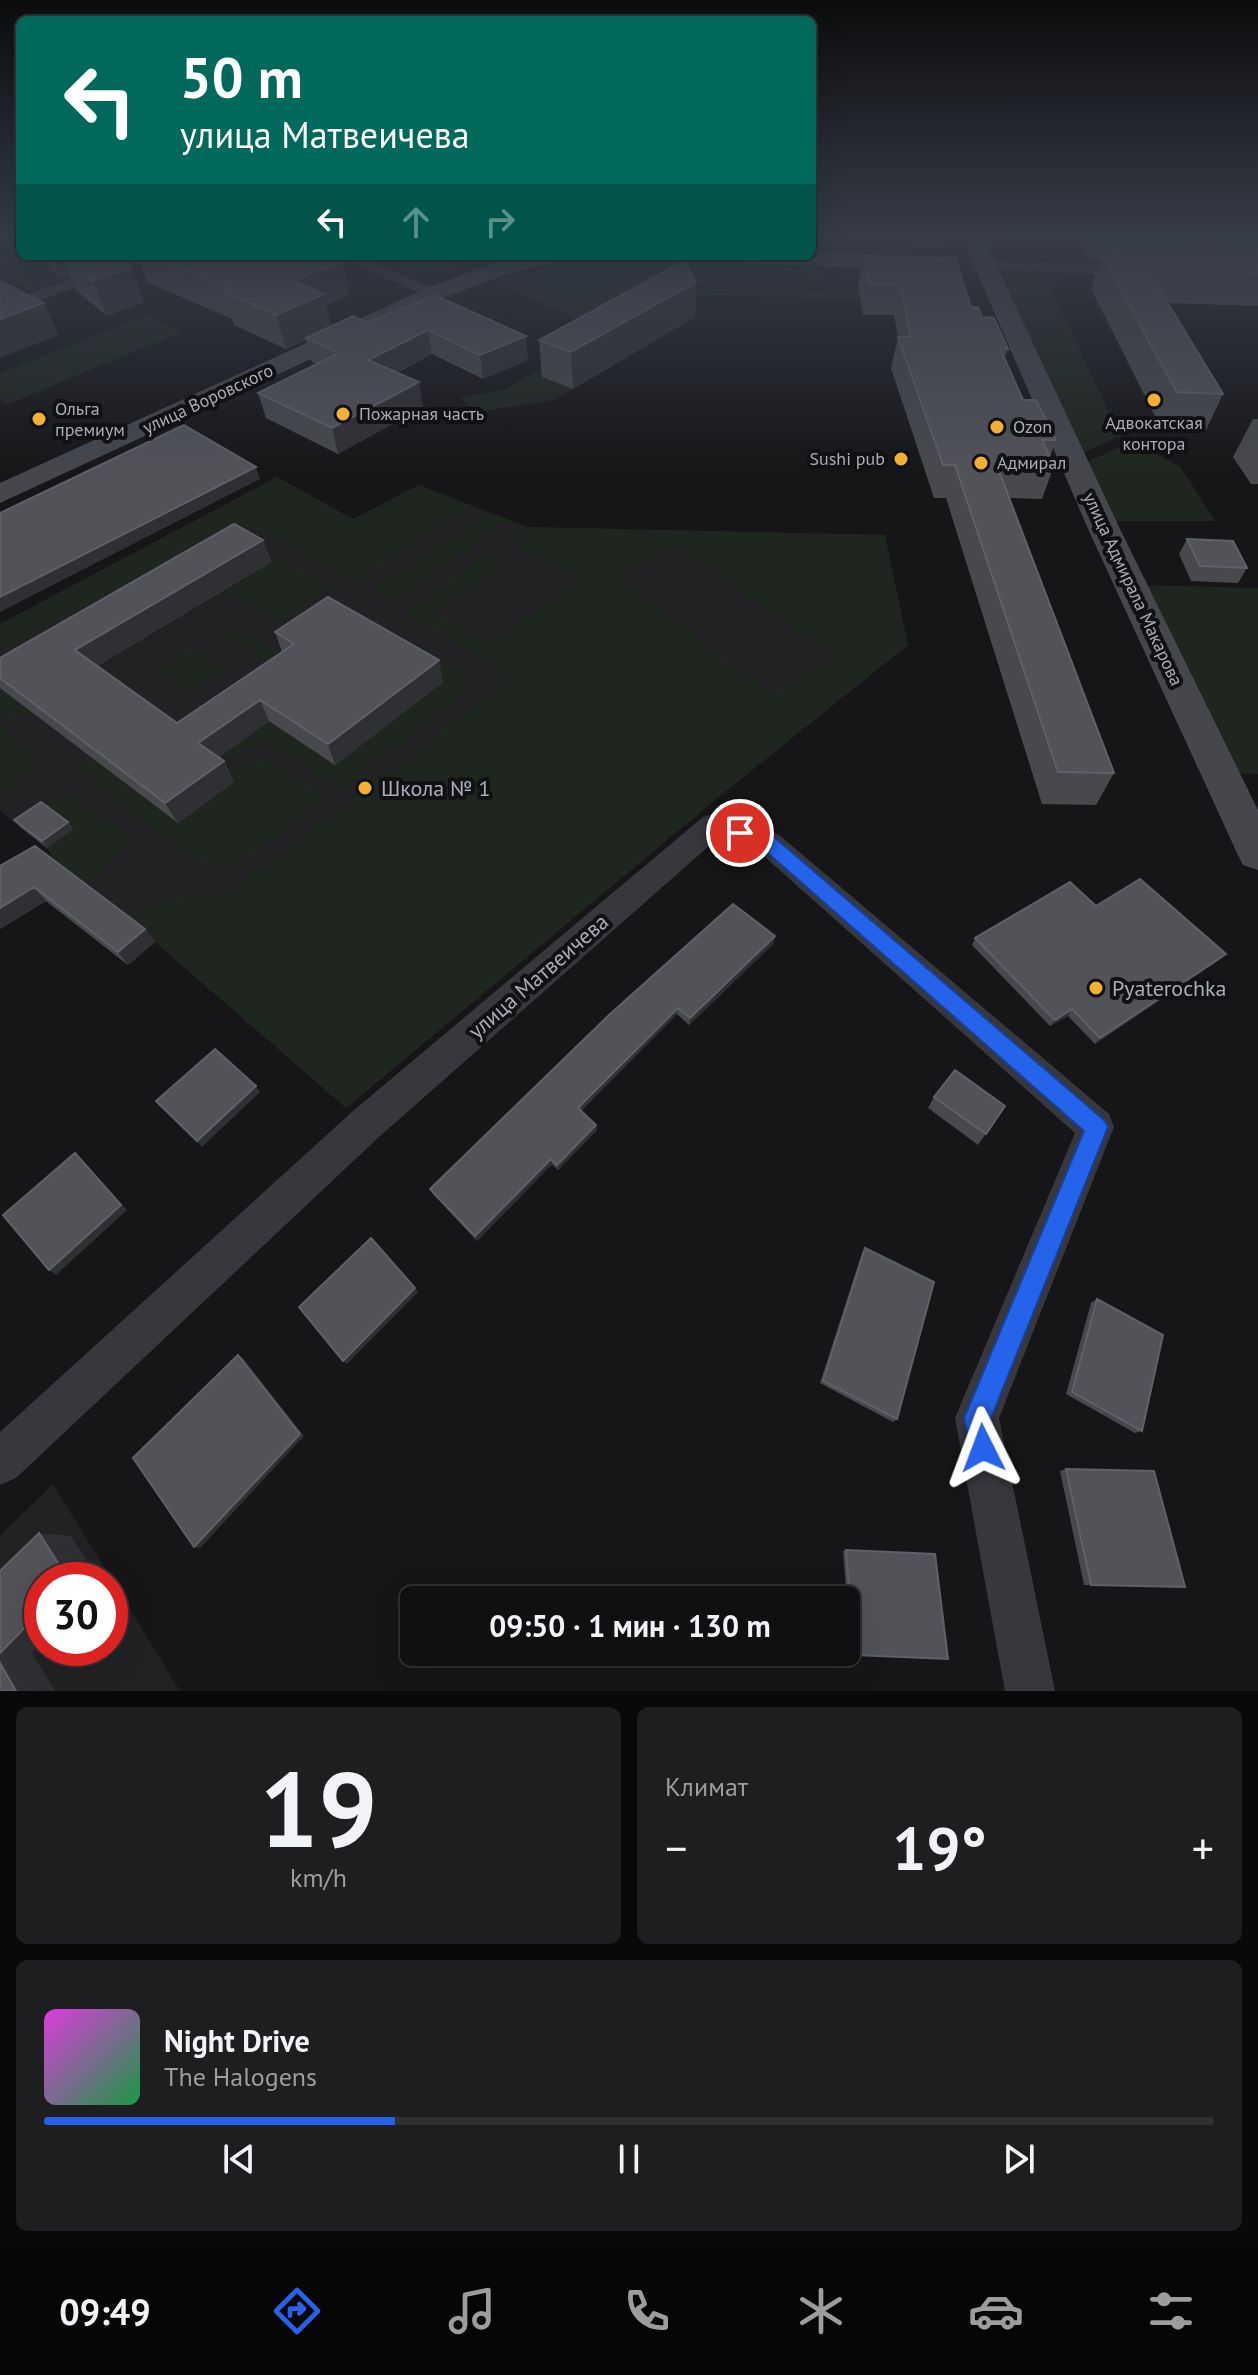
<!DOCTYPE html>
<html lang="ru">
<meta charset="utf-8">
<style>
body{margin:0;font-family:"PT Sans",sans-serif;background:#1e1e20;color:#f1f3f6;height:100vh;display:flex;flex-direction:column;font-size:30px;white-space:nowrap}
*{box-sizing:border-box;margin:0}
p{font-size:26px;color:#9c9d9f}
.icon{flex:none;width:44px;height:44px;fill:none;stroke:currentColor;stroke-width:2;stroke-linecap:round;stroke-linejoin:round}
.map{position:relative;height:1691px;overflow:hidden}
.panel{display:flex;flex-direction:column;gap:16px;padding:16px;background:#09090a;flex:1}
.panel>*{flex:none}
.top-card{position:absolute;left:16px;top:16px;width:800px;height:244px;border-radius:12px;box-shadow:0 8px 32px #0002,0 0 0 2px #303032;background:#00695c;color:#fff;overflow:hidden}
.speed{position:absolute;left:24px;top:1562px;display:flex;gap:16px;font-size:40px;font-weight:700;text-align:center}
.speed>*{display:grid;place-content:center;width:104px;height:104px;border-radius:50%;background:#101012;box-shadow:0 8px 32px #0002,0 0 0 2px #303032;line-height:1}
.speed .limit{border:12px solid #d22;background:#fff;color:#111}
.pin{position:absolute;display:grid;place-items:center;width:68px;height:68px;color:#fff;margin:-34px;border:4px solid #fff;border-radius:50%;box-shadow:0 2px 8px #0007}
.me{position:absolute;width:88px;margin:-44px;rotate:357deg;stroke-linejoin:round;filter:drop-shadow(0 0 6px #0008)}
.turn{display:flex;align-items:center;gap:28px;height:168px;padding:0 32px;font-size:36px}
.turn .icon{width:104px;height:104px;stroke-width:2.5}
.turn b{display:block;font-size:56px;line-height:68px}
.lanes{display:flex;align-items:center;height:76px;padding:0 32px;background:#0003;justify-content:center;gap:40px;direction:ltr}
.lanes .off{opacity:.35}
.big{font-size:60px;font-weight:700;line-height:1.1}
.panel .card{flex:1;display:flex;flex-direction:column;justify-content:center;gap:12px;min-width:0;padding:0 28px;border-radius:12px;background:#1e1e20}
.panel .dial{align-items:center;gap:0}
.dial b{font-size:104px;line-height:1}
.song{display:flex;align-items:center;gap:24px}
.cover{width:96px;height:96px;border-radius:12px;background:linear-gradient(135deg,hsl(300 70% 55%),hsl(140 70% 35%))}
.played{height:8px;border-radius:4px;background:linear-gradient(90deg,#2563eb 30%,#303032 30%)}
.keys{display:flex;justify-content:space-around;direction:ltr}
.heat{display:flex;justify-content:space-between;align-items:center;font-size:44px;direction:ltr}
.panel .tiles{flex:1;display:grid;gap:16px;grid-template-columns:1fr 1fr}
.card:last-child{grid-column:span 2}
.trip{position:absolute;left:400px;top:1586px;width:460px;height:80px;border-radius:12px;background:#101012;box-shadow:0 8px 32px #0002,0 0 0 2px #303032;font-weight:700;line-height:80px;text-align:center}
.tabs{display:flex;height:128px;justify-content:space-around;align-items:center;background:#060607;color:#9c9d9f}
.tabs .icon{width:56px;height:56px}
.tabs .current{color:#2563eb}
.tabs b{font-size:36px;color:#f1f3f6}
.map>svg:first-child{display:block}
</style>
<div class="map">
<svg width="1258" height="1691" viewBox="0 0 1258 1691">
<rect width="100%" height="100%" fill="#161618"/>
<!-- built -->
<path fill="#222225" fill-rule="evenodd" d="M277 477 353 519 419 485 527 527 885 535 908 645 715 800 346 1108 155 942 128 965 35 893 62 872 47 848 0 811V624Z
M53 1484 180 1691H0V1536ZM42 1580H110V1648H42Z"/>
<!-- green -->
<path fill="#1e261f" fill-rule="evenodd" d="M20 248V256H34L58 276 98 264 90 256H132L30 291 0 268V255Z
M377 256H492L439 270 413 271Z
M620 257 793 264 817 268 818 277 800 284 683 282 581 320 493 281 586 259Z
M998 276 1046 277 1120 436 1083 453Z
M696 288 859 291 860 298 684 295 543 377 573 389 554 400 476 412 460 398 506 389 669 292Z
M148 315 182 332 8 404 0 399V373Z
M1131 442 1180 466 1215 521H1115L1087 462Z
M277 477 353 519 419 485 472 506 355 583 255 528 227 527 0 654V624Z
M487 512 510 520 393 603 371 591Z
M527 527 885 535 908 645 715 800 346 1108 155 942 123 918 158 899 226 894 504 684 491 664 404 611 486 553 502 567 436 613 491 644 578 578 524 551 514 535ZM677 547 833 656V657L772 694 618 577Z
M244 539 333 587 281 623 225 590 270 562 242 546 30 711 12 720 0 710V665Z
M1142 585 1258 588V774L1229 773Z
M237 626 302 665H272L223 635Z
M382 626 465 674 470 685 464 696 341 790 267 744 209 764 269 721 336 765 367 638Z
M190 648 224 668 190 691 156 670Z
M0 727 33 752 35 767 0 803Z
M90 756 222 773 266 759 328 798 257 852 229 865 195 861 84 777 80 767Z
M61 796 80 798 128 836 111 861 83 888 63 872 47 848 73 829 20 827 12 820Z"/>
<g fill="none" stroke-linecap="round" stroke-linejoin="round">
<!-- street -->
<path fill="#37383d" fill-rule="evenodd" d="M136 256H159L0 315V304Z
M337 256H359L443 293 435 298 429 297Z
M986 261 1136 266 1144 271 1136 276 980 269 978 266Z
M713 814 778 834 1109 1114 1114 1127 999 1418 1055 1691H1005L955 1418 1075 1133 757 850 718 838 379 1137 16 1478 0 1485V1432L353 1111 703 817Z"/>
<!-- secondary -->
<path fill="#45474d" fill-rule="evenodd" d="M962 237H983L1121 531 1258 810V870L1243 865 1237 853 1089 531Z
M812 252 921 256 932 263 921 270 743 263 732 256H812Z
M524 256H562L559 261 507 274 443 298 0 503V483L427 288 491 264Z"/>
</g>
<!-- wall -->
<path fill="#47494d" d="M10 237H20V244Z
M911 237H948L946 245H914Z
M1075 237H1258V306L1168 303 1223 394 1206 430 1161 428 1091 289 1100 262 1089 261Z
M42 256H116L131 267 144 302 107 316 76 290 70 276 62 279 47 266Z
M138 256H328L342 261 349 295 326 305 331 326 368 323 434 295 528 360 483 379 432 354 397 373 423 407 338 454 266 418 258 393 317 364 312 362 306 340 286 349 234 325 232 319 147 282Z
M863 256 971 307 982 317 1008 349 1004 358 1023 400 1056 440 1050 457 1054 466 1042 499 1009 498 1114 773 1096 805 1042 804 946 498H934L891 368 898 337 894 315H863L858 286Z
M696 282 695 317 573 389 542 377 539 340Z
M1253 419H1258V484H1251L1233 457Z
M1187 539 1247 568 1238 583 1191 581 1179 554Z
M263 540 271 562 97 666 177 723 282 652 275 632 443 682 335 765 269 721 219 757 224 761 234 782 178 823 0 688V658Z
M14 820 68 822 73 829 47 848 20 827Z
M0 866 145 929 155 942 128 965 46 901 0 929Z
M1096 906 1219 960 1095 1044 1068 1016 1050 1026 972 945 975 938Z
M774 943 689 1025 677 1014 581 1111 596 1125 597 1130 558 1170 552 1164 477 1241 433 1194 430 1189 609 1015Z
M934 1097 1005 1106 978 1145 928 1108Z
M865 1248 897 1419 893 1422 820 1383 862 1253Z
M1097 1299 1142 1431 1135 1433 1066 1394 1091 1303Z
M1066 1469 1185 1587 1084 1585 1060 1471Z
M846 1550 854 1655 851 1654 843 1551Z"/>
<!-- shaded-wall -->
<path fill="#2f3033" d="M52 256H61L70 276 62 279Z
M342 261 349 295 326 305 332 328 306 338V340L286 349 276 315 294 281Z
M131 267 144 302 107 316 93 281Z
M696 282 695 317 573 389 571 352Z
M44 303 59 335 0 358V319Z
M428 330 432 354 373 385 368 360Z
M526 336 528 360 483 379 480 355Z
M419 382 423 407 338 454 332 428Z
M256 467 260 479 0 612V597Z
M263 540 271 562 88 672 75 650Z
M439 660 443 682 335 765 328 744Z
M260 700 269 721 209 764 198 743Z
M224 761 234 782 178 823 165 803Z
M68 822 73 829 47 848 42 841Z
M34 887 46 901 0 929V908Z
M145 929 155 942 128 965 118 952Z
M775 936 774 943 689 1025 690 1018Z
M1226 954 1219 960 1095 1044 1100 1038Z
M678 1008 677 1014 578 1113V1108Z
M1072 1009 1068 1016 1050 1026 1055 1020Z
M256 1086 260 1092 202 1147 197 1141Z
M596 1125 597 1130 558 1170 557 1165Z
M75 1153 81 1159 127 1210 56 1275 49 1270Z
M551 1159 552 1164 477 1241 475 1236Z
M415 1288 418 1292 347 1364 343 1361Z
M238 1355 243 1358 304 1436 200 1548 194 1547Z
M39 1533 71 1536 99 1580H69Z
M42 1610V1644L32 1653 55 1691H16L0 1663V1653Z"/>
<!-- building -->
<path fill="#525359" stroke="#5f6168" stroke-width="2" d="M1108 244 1258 250V272L1147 269 1223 394 1177 392 1102 256H1116Z
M62 256H116L131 267 93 281Z
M152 256H328L342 261 294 281 324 294 276 315 223 291 229 288Z
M863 256 955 258 971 307H978L982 317 994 318 1008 349 1000 348 1023 400H1036L1056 440H1042L1054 466H997L1114 773 1058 772 955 465H943L898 337H911L900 285H869Z
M684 261 696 282 571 352 539 340Z
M0 281 44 303 0 319Z
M434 295 526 336 480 355 428 330 368 360 419 382 332 428 258 393 339 353 306 338 353 316 368 323Z
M184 425 256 467 0 597V513Z
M234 524 263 540 75 650 177 723 294 644 275 632 328 597 439 660 328 744 260 700 198 743 224 761 165 803 0 678V658Z
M1187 539 1233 541 1247 568 1200 566Z
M41 802 68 822 42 841 14 820Z
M35 846 145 929 118 952 34 887 0 908V866Z
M1140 879 1226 954 1100 1038 1072 1009 1055 1020 975 938 1070 882 1096 906Z
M733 904 775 936 690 1018 678 1008 578 1108 596 1125 557 1165 551 1159 475 1236 430 1189 609 1015Z
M215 1049 256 1086 197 1141 156 1101Z
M955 1070 1005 1106 986 1134 934 1097Z
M75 1153 121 1205 49 1270 3 1215Z
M371 1238 415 1288 343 1361 299 1307Z
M865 1248 934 1282 897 1419 823 1381Z
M1097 1299 1163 1335 1142 1431 1072 1392Z
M238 1355 300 1434 194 1547 133 1458Z
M1066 1469 1154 1471 1185 1587 1091 1585Z
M39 1533 69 1580H42V1610L0 1653V1571Z
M846 1550 935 1554 948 1659 854 1655Z
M0 1663 16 1691H0Z"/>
<!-- sky -->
<linearGradient id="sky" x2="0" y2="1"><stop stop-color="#0c0c0d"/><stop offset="0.5" stop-color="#363c48"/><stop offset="1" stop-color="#363c48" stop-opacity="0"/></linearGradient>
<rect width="1258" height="473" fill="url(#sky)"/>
<!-- route -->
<path fill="#2563eb" stroke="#184099" stroke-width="2" d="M740 826 774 837 1104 1120 1108 1127 991 1418 997 1448 993 1458 983 1462 973 1458 964 1418 1084 1131 761 847 734 838 731 833 734 828Z"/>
<!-- markers -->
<g fill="#f2b134" stroke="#111113" stroke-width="3">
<circle cx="1154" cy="400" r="8"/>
<circle cx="343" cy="414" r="8"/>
<circle cx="39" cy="419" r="8"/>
<circle cx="997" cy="427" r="8"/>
<circle cx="901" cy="459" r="8"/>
<circle cx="981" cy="463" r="8"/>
<circle cx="365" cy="788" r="8"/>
<circle cx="1096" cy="988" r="8"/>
</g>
<g text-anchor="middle" stroke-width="8" stroke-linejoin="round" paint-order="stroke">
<!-- far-street labels -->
<g font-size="18" fill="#a8adb8" stroke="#111113">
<text transform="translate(208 399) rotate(-25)" y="6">улица Воровского</text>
<text transform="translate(1133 589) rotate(65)" y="6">улица Адмирала Макарова</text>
</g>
<!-- far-poi labels -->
<g font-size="18" fill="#a8adb8" stroke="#111113" text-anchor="start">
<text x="55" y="415">Ольга<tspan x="55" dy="21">премиум</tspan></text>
<text x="359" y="420">Пожарная часть</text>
<text x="1154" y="429" text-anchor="middle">Адвокатская<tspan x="1154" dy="21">контора</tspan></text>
<text x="1013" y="433">Ozon</text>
<text x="885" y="465" text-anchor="end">Sushi pub</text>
<text x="997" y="469">Адмирал</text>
</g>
<!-- poi labels -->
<g font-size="22" fill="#a8adb8" stroke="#111113" text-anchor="start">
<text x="381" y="796">Школа № 1</text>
<text x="1112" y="996">Pyaterochka</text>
</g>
<!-- street labels -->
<g font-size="22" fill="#a8adb8" stroke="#111113">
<text transform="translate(538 976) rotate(-41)" y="8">улица Матвеичева</text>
</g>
</g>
</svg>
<div class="speed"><div class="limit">30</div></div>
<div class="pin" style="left:740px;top:833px;background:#d93025"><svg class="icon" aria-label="arrive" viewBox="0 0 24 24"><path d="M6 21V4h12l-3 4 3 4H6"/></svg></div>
<svg class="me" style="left:983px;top:1448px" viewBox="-20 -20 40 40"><path d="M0-17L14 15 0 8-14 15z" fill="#2563eb" stroke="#fff" stroke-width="4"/></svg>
<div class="trip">09:50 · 1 мин · 130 m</div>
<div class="top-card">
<div class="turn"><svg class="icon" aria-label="left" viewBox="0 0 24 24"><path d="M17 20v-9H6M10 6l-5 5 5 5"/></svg><div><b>50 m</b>улица Матвеичева</div></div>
<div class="lanes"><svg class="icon" aria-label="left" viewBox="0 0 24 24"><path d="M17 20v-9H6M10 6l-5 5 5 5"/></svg><svg class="icon off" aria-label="ahead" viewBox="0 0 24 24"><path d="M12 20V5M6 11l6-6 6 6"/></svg><svg class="icon off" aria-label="right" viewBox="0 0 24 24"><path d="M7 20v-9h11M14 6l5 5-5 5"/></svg></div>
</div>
</div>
<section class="panel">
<div class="tiles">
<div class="card dial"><b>19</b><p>km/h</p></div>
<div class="card"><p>Климат</p>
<div class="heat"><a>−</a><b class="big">19°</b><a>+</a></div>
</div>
<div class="card">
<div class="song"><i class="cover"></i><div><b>Night Drive</b><p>The Halogens</p></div></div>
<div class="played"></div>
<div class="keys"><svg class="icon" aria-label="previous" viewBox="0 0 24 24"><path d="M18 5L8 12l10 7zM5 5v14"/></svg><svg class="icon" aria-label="pause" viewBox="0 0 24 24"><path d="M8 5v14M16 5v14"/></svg><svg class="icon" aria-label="next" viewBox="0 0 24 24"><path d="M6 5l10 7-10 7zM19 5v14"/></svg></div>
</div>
</div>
</section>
<nav class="tabs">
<b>09:49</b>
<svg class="icon current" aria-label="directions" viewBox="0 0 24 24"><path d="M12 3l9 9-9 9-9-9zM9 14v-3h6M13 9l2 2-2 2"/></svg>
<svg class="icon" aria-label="music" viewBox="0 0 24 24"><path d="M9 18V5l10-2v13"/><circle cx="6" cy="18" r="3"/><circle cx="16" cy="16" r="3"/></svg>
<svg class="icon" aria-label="phone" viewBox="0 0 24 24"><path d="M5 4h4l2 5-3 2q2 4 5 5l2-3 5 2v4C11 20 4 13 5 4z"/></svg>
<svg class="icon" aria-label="climate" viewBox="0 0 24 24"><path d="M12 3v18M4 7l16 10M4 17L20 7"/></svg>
<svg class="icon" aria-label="car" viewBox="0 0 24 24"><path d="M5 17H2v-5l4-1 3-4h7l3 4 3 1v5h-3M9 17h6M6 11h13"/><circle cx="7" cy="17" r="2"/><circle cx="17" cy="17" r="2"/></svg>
<svg class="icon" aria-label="filters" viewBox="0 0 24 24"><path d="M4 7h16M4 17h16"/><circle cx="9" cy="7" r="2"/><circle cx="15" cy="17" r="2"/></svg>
</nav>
